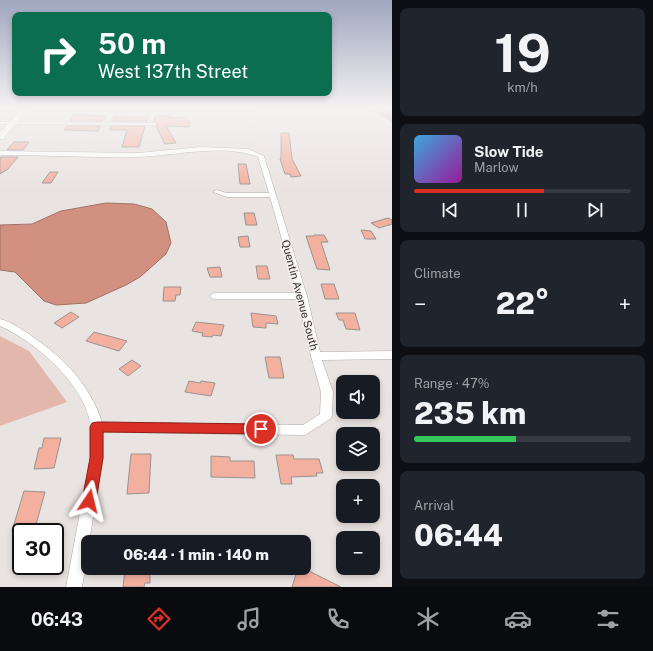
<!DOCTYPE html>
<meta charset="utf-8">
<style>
body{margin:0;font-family:"Public Sans",sans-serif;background:#20242c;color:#f1f3f6;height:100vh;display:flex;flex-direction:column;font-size:15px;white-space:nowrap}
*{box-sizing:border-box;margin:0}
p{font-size:13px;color:#9ea1a6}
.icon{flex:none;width:22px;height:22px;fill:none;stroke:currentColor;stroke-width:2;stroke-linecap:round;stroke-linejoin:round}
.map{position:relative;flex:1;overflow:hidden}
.details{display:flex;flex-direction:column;gap:8px;padding:8px;background:#0d0f14;width:261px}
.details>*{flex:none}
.guide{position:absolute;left:12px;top:12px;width:320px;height:84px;border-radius:8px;box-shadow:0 2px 6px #0003;background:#0b6e4f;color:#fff;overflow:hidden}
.controls{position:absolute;left:336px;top:375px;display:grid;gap:8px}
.controls a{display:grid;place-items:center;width:44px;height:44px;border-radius:8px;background:#171b24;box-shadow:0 2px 6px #0003;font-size:20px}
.speed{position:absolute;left:12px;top:523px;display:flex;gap:8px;font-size:20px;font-weight:700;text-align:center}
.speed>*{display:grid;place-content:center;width:52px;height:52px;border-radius:50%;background:#171b24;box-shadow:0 2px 6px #0003;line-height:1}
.speed .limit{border:2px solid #111;border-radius:6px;background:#fff;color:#111}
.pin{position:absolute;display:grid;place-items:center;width:34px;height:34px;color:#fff;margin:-17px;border:2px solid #fff;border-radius:50%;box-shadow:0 1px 4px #0007}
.me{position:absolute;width:44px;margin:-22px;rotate:10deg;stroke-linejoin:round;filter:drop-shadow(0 0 3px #0008)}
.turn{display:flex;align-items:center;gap:14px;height:84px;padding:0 20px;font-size:18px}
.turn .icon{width:52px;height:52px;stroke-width:2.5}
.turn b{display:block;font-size:28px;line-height:34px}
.big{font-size:30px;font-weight:800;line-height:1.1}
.details .widget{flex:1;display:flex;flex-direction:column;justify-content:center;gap:6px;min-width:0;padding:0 14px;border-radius:8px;background:#20242c}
.details .dial{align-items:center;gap:0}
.dial b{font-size:52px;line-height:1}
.song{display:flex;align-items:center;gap:12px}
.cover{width:48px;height:48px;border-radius:6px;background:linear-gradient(135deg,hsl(200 70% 55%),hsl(300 70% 35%))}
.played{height:4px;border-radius:2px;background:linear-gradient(90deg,#d93025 60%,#363941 60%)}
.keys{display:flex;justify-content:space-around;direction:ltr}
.heat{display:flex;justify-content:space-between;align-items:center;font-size:22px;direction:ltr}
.charge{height:6px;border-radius:3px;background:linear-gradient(90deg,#34c759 47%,#363941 0)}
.trip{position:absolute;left:81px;top:535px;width:230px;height:40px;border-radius:8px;background:#171b24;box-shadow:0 2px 6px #0003;font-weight:800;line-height:40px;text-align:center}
.dock{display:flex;height:64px;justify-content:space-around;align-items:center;background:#090b0e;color:#9ea1a6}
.dock .icon{width:28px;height:28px}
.dock .on{color:#d93025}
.dock b{font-size:18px;color:#f1f3f6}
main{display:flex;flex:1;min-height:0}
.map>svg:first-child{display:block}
</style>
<main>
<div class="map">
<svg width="392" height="587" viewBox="0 0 392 587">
<rect width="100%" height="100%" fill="#e9e3e1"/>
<!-- green -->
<path fill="#e3b7ac" d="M0 336 29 351 67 402 0 426Z"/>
<!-- water -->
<path fill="#d29080" stroke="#a17367" d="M106 203 134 204 152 209 166 222 171 243 166 254 140 277 126 285 86 303 56 305 44 301 15 272 0 270V225L32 224 61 211Z"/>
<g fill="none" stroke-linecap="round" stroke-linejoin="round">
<!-- river -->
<path fill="#d29080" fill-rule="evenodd" d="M371 109H380L392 115V122Z"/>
</g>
<!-- building -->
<path fill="#f4b09f" stroke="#989391" d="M74 114H87L86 115 106 116 103 121H70Z
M168 115 170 116V118L185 117 190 122 189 127 166 126 176 143 165 144 156 126 158 123 154 121 155 116Z
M114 116 122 117H148L147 121H113Z
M67 126H100L98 131 64 130Z
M111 126H145L139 147H122L127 130H110Z
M281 133H289L292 159 301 176 291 177 290 174H285L280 159H281Z
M14 142H29L23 150H7Z
M1 157H18L8 169 0 174V158Z
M238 164H246L250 184H240Z
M50 172H58L51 183H42Z
M244 213H254L257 225H246Z
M388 218 392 220V224L379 228 371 223Z
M361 230 371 231 376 239H365Z
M314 235H324L328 242H321L330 270 317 269 306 236H314Z
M248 236 250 247H240L238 237Z
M256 266H267L270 279H258Z
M220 267 222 277H210L207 268Z
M321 284H334L339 299H325Z
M164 287H181L180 295H176L175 301H163Z
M71 312 79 317 62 328 54 323Z
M251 313 276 316 278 324 266 323V328L253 327Z
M336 313H355L360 330 346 329 343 320H339Z
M196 322 224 325 221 336 213 335 212 337 202 336 203 333 192 331Z
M94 332 127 341 119 351 86 341Z
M265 357H280L284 378H269Z
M132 360 141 366 128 376 119 369Z
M189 381 200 383 201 381 215 383 211 396 185 392Z
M44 438H61L54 468 34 469 39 448H42Z
M131 454H151L149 493 127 494Z
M276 455H293L294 459H319L323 473H316L317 476 291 477 292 484H281Z
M211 456 230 457V461H254L255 478 211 477Z
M24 491 45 492 34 532 12 531Z
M298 568H303L341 587H292Z
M125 569H150V583H145L144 587H123Z"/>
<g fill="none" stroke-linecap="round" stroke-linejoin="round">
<!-- street casing -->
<g stroke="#b0aaa8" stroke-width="1">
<path id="street" d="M0 122 155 123 157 124 155 125 0 124Z
M201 147 248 149 264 156 307 296 320 352 392 351V359L322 360 333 392 332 416 330 419 305 435 103 432V458L89 542H88V551L82 587H66C72 557 77 527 83 497 87 474 94 450 91 427 86 385 36 342 0 326V319C12 322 23 330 33 337 64 358 90 385 102 422L303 425 320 414 321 392 311 356 298 299H214L209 296 214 293H297L270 197H227L213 192 216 190 227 193H269L258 157C223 143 175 156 137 157 92 158 46 155 0 155V151L138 153Z"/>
</g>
<!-- secondary casing -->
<g stroke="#b0aaa8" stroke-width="1">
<path id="secondary" d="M22 109H28L3 139H0V132Z"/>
</g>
<!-- street -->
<use href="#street" fill="#fff" fill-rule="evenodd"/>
<!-- secondary -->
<use href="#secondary" fill="#fff" fill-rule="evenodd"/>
</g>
<!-- sky -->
<linearGradient id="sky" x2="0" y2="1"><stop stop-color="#9fa6be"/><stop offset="0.57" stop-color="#f5f2f2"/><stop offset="1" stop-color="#f5f2f2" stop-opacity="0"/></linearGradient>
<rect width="392" height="191" fill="url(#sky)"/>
<!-- route -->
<path fill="#d93025" stroke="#8d1f18" d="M97 422 261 424 265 426 267 429 265 433 261 434 103 432V458L96 501 94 506 89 508 84 506 82 501 90 458V427L92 423Z"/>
<g text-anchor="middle" stroke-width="3" stroke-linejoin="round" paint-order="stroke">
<!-- street labels -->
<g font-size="11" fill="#302e2d" stroke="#f6f0ee">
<text transform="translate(300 295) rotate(75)" y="4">Quentin Avenue South</text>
</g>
</g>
</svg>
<div class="controls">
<a><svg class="icon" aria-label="sound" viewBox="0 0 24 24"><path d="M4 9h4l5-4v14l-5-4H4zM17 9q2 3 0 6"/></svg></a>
<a><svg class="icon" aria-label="layers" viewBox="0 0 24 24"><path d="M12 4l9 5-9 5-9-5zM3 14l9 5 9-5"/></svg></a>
<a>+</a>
<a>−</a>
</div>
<div class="speed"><div class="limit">30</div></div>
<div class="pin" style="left:261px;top:429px;background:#d93025"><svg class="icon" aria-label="arrive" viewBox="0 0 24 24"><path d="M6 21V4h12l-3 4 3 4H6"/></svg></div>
<svg class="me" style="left:89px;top:501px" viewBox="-20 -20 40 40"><path d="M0-17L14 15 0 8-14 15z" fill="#d93025" stroke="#fff" stroke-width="4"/></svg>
<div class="trip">06:44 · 1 min · 140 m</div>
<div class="guide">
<div class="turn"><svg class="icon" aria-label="right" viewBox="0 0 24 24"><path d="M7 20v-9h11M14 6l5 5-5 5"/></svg><div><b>50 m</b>West 137th Street</div></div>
</div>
</div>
<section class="details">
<div class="widget dial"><b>19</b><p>km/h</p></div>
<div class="widget">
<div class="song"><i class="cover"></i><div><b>Slow Tide</b><p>Marlow</p></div></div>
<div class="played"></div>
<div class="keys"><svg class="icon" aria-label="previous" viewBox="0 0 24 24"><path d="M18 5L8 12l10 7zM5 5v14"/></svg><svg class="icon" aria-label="pause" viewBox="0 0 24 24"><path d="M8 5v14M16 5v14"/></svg><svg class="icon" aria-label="next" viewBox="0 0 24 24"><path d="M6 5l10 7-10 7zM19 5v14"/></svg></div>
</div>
<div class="widget"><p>Climate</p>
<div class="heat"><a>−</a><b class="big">22°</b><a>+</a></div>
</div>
<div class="widget"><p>Range · 47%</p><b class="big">235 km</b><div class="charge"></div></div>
<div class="widget"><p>Arrival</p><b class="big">06:44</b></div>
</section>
</main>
<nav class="dock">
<b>06:43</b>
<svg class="icon on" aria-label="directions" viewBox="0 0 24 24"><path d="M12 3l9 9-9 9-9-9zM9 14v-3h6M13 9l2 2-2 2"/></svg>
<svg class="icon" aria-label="music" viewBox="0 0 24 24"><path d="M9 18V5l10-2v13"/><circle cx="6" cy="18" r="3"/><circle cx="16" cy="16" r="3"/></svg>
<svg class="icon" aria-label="phone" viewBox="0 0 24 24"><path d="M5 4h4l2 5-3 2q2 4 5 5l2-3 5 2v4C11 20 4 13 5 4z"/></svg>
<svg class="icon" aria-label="climate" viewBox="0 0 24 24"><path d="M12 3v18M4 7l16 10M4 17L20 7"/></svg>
<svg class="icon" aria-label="car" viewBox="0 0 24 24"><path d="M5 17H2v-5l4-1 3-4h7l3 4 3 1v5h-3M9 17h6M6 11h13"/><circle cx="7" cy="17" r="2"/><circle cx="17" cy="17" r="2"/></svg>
<svg class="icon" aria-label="filters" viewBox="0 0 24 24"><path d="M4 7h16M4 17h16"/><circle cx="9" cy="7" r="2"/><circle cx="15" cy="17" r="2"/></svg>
</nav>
